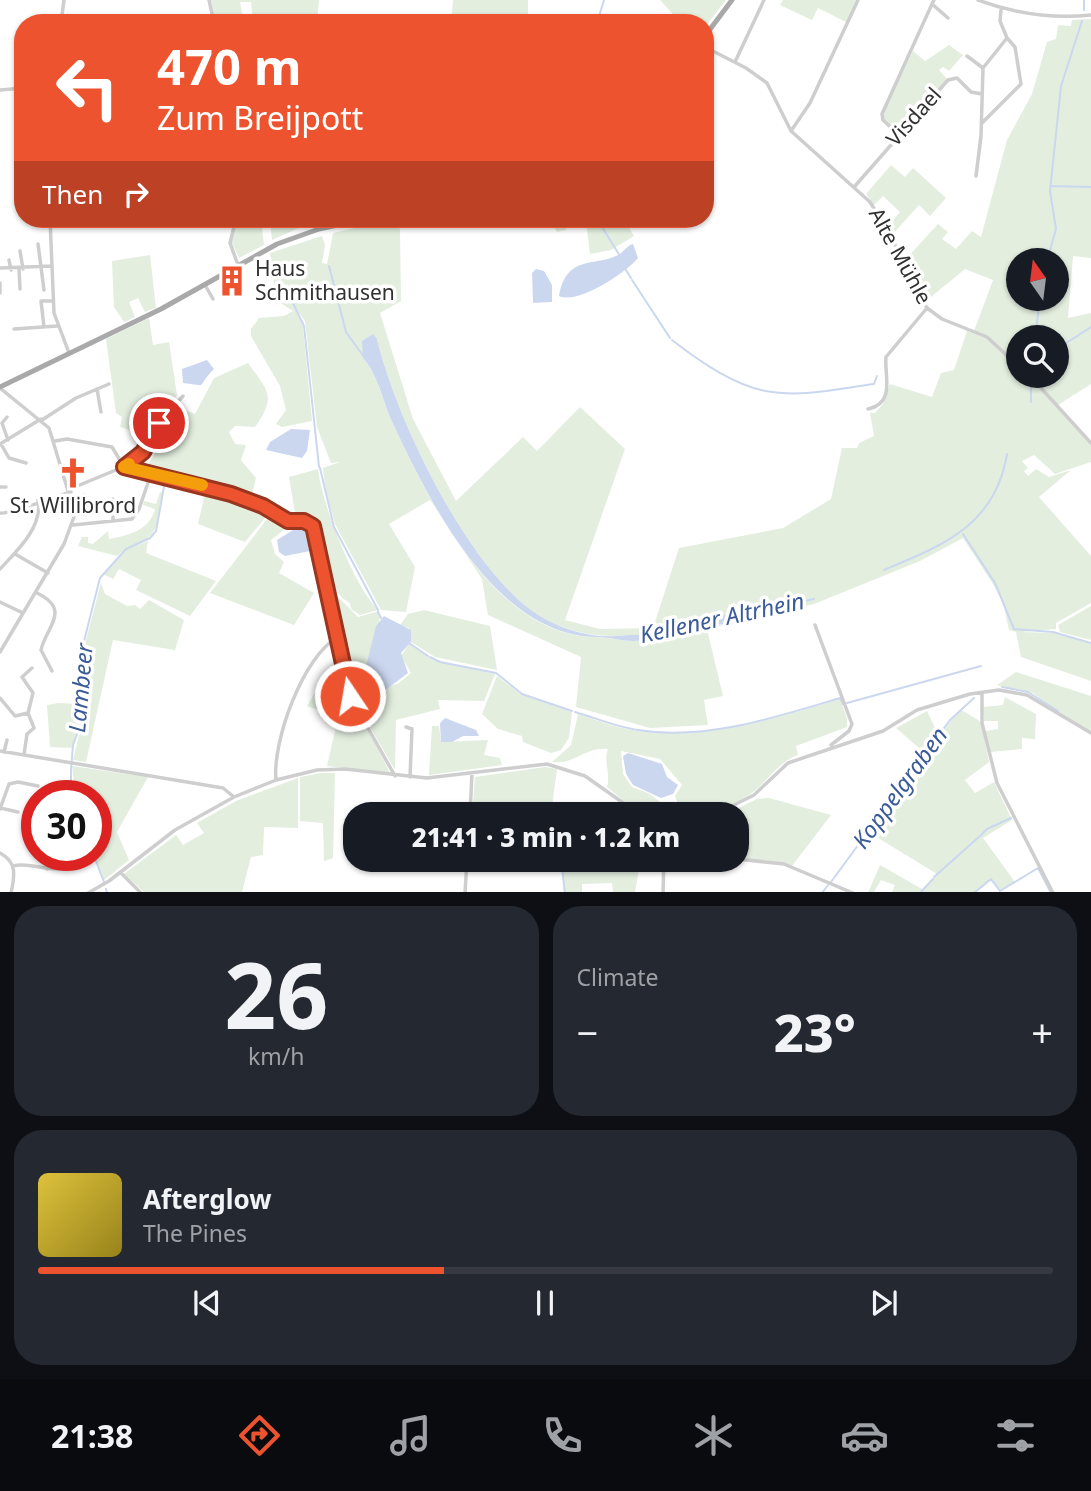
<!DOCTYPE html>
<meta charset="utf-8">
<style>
body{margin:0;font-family:"Noto Sans",sans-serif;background:#242831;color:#f1f3f6;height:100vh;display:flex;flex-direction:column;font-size:26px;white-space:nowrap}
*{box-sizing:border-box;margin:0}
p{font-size:23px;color:#9ea1a6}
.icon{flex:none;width:38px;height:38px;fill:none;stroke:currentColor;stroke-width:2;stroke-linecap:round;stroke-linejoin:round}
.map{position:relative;height:892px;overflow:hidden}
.side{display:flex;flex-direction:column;gap:14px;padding:14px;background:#0d0f14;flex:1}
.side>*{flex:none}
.hud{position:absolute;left:14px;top:14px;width:700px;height:214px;border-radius:28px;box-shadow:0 2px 5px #0004;background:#ed532f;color:#fff;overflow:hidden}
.needle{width:46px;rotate:346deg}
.tools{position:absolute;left:1006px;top:248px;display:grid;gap:14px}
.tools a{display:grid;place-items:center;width:63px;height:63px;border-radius:50%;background:#171b24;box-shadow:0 2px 5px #0004;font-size:35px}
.speed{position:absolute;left:21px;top:780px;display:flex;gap:14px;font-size:35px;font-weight:700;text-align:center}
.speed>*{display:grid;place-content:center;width:91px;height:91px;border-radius:50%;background:#171b24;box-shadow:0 2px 5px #0004;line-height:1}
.speed .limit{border:10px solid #d22;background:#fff;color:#111}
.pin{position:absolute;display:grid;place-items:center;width:60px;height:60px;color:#fff;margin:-30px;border:4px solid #fff;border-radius:50%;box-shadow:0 2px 7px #0007}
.me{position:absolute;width:77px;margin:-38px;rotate:348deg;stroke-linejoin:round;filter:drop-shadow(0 0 5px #0008)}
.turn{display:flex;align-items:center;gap:24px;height:147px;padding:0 28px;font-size:32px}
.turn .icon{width:91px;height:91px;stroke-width:2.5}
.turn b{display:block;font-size:49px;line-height:60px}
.then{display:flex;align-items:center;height:66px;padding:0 28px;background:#0003;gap:14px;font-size:26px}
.big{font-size:52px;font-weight:800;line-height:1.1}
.side .tile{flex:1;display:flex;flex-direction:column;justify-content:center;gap:10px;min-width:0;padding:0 24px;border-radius:28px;background:#242831}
.side .dial{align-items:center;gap:0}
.dial b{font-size:91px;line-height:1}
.song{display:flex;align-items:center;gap:21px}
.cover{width:84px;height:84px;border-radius:10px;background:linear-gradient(135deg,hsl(50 70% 55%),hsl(50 70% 35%))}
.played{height:7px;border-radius:4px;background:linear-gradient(90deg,#ed532f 40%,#363941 40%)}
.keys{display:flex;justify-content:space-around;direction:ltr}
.heat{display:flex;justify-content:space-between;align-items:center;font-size:38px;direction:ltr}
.side .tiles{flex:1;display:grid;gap:14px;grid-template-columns:1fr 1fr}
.tile:last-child{grid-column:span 2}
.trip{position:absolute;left:343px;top:802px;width:406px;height:70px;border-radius:28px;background:#171b24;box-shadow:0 2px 5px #0004;font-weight:800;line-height:70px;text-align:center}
.menu{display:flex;height:112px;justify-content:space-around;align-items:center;background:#090b0e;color:#9ea1a6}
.menu .icon{width:49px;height:49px}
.menu .current{color:#ed532f}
.menu b{font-size:32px;color:#f1f3f6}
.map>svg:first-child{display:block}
</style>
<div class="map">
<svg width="1091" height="893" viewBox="0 0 1091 893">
<rect width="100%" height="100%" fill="#fff"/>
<!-- green -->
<path fill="#e3eedf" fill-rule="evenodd" d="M211 0H319L317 23H253L251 2H240L244 23H215Z
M453 0H528V23H451Z
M660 0H726L705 27V23H681Z
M783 0H856L846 22 818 8 812 20 780 5Z
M1091 19V258L1073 256 1068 318 1091 313V384L1058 405 1031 376H1057V338H1018V365L988 337 974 331 993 280 965 269 926 301 904 261 938 224 948 232 942 239 956 249 972 231 981 237 1007 140 1032 94 1047 42 1056 39 1058 25 1071 26 1072 20ZM1018 261H1057V299H1048V306L1044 307 1047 299H1018Z
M949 45 963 55 949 71 943 67 939 70 947 79 901 131H897L884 119 883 114 913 51 925 61Z
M891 165 905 177 913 168 946 198 930 216 919 205 892 235 887 228 900 212 883 196 874 205 866 194Z
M237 219H261L264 245 239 258 231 241Z
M270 219 323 222 340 219 317 228 312 222 272 240Z
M550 219H624L634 236 611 250 590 254 586 221 566 225V230L557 232Z
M389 220 397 222 400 230 401 301 380 313 413 419 456 501 523 437 537 451 580 407 625 449 565 620 600 629 653 628 679 548 783 528 831 499 842 448H857L859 443 874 436 870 413H875L883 404 890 384 932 397 941 373 954 370 967 331 986 338 1018 367V376H1029L1091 443V462L1055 474 1034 455 1022 461 1028 468 1024 471 1028 476 1036 469 1049 477 1071 470 1039 497 1091 556V603L1056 623V629L1021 632 1053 633 1091 643V681L1021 657 1016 632 1009 630 1003 603 993 584 963 538 920 561 814 604 707 629 723 696 704 700 708 725 650 728 576 707 581 657 488 615 482 579 430 500 389 524 415 567 406 612 381 610 335 524C330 505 324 487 323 468L340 462 331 463 317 427 305 321 297 310 303 327 312 421 282 427 276 424 286 410 280 386 251 336V329L259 318 284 316 293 311 276 300 270 253 322 236 325 245 322 263 327 264 333 233ZM377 339C395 417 474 585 549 621 569 631 594 637 616 636 627 635 643 634 652 637 632 646 616 637 595 637 496 636 430 504 394 426 383 404 379 377 363 358V351ZM762 606 767 607 770 613 742 621 684 630 704 620Z
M150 255 156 308 145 312 138 298 129 302 135 317 124 322 114 307 112 261Z
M149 318 153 345 169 342 177 395 154 429 142 427 139 433 120 427 122 417 116 413 106 339Z
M248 363C268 391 277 396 255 427L235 426 229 432 235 444 246 445 241 460 256 478 251 499 152 472 153 466 148 464 156 452 148 448 163 420 176 406 195 414 214 378Z
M318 469C322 504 353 584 378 610L360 615 351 609 350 603C314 584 336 522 296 519L289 477Z
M206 489 269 513 245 542 198 524Z
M160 492 163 493C160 507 160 531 146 539 135 545 126 547 117 556L78 546 82 537H88V543L93 544 108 531 109 539C129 535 149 531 155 509L143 505 144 501 156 504Z
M271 514 289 526 271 540 275 554 284 562 279 573 314 593 294 625 210 593Z
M148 541 146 553 216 581 190 616 136 590 141 580 119 569 113 579 103 574 127 549Z
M101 583 105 594 127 606 135 605 140 609 149 600 184 620 175 650 113 640 86 762 73 760 83 719 82 655Z
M330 589 358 617 379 611 380 618 359 695 368 711 375 713 388 687 399 683 411 673 401 656 409 644 433 660 495 674 484 701 438 700 440 709 396 720 395 770 353 698Z
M1091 606V640L1060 632 1058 625Z
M424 610 490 626 497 670 435 657 411 642 409 628 400 625 408 614Z
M341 657 347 688 390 773 327 766 336 726 325 723 328 713 307 706 323 679 329 681 334 704 340 694 334 659Z
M1016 672 1091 696V731L1061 715 1033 693 997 685Z
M497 676 520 694 572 712 569 738 561 750 551 753 523 742 522 736 498 729 482 714Z
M1005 697 1036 714 1035 739 1022 738V749L990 752 985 731 998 729V721H984L983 707 1003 705Z
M840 699 847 718V727L796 746 798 755C778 762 768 781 752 793 724 813 682 820 648 814 634 811 618 796 607 787 611 773 603 762 608 749 584 747 575 765 552 762L571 745 578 714C599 721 622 730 645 732 712 738 777 718 840 699ZM621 751 660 759 682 785 675 796 680 810 670 809 648 793 632 787 623 774Z
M58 703 80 704V724L73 748 50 747 47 705Z
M960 709 981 722 989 762 965 780 975 793 994 782 1012 820 983 838 1015 882 1000 891 991 879 974 892 892 893 895 885 881 880 874 892 868 893 880 865 922 889 937 874 870 833 926 754 896 728 927 711 939 736Z
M432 726H439L441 742 488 740 484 755 500 758 502 765 429 775Z
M72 766 148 777 117 832 129 860 104 880 94 856 96 796H76Z
M545 767 557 769 551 814H472L475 777Z
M321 773H335L333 858 324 861 323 823 300 821V777Z
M298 778V828L264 827 263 855 251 857 242 892H144L124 874 176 835 183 845 204 833 197 823 236 801Z
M769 798 831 815 792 866 737 858V814H726L757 799Z
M560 859 563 868 579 866 582 860 611 859 612 872 628 871 627 859H641L635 892H613L612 883 582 884V892H564Z"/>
<!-- water -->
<path fill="#cbd7ef" d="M633 244 638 258C626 273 577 305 559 296 567 253 595 268 620 254 625 250 627 246 633 244Z
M536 269 544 271 552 285V302L533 303 532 273Z
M373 334 377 339C395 417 474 585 549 621 569 631 594 638 616 636 628 635 642 634 653 637 632 646 617 637 596 637 496 635 431 505 394 426 383 404 379 376 363 358L362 341Z
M207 360 214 369C194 389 211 386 183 383L182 369Z
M291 429 310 430 307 451 302 458 266 450 270 442Z
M298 527 304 529 310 551 285 556 279 552 277 540Z
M763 605 772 610 742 621 683 630 704 620Z
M384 616 411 630V642L401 653 408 673 383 692 375 713H372L359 695 376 626Z
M445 718 476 730 479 736H463L452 742H441L440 723Z
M628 753 662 764 667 777 678 785 673 794 661 798 633 785 626 774 623 756Z"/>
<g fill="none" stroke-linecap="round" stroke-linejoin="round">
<!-- stream -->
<path stroke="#cbd7ef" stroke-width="2" d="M1084 10V0
M597 23 604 0
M1051 186 1091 187
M597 219 620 256
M1047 261 1056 229 1050 191 1061 86 1082 21
M329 266 346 332 364 357
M626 270 631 278
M632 280 670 338
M323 297H336
M1035 338 1040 299
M672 340C699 361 737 388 772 392 805 397 841 388 874 384L877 376
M1057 349 1091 327
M1031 402V380
M319 467 304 326 290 297 296 293 321 297
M320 468 334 527 378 610
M963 534 995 583 1014 629 1053 632 1091 643
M884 570C943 545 995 526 1007 454
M772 608 814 599
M378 612 381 618
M652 636 684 629
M409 643 428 656
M430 657 440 662 496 673 522 694 572 711
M1002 687 1028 692 1058 711
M847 703 981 666
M575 712C596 718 616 727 638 730 705 741 777 717 840 698L843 704
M75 796 71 788V769L73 745 81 724 80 657 100 578 126 549 150 538 156 531 165 481
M987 829 1011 818
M981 835 986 830
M94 856 104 882
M561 859 565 893
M934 877 980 836
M831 882 950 720 974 698
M106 889 107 893
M822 893 828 885
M920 893 933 879
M974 893 991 879 1000 891 1038 868 1051 893"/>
<!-- minor -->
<path stroke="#cecece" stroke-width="3.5" d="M209 0 214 23
M934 0 932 4 948 18
M978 0C1013 13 1053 19 1091 15
M61 23 64 0
M705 47 746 68 767 83 791 131 870 202 893 239 899 257 927 308 942 319 987 337 1018 366
M967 56 983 68
M735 62 764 0
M0 90 23 88
M982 123 1021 84 1015 47 1007 38
M791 131 810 103 858 0
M899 135 883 120 882 114 932 4
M976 176 981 136 983 68 1007 38 1000 21 1001 10
M855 186 948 80 957 78 971 92 982 94
M50 219 54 313 69 353
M236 219 230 243 238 265
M38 244 44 290
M20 251 23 269
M9 260 11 270
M0 268 52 266
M19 269 20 289
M0 283V293
M205 285 213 299
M44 327 41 301H53
M14 329 57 326
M1030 376 1091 443
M0 388 49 428 75 514 64 544 0 652
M97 389 101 412
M868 409C896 403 884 376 886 357L927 308
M7 417 2 423 8 440
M42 420 76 398 109 384
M55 441 67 439 112 447 124 467
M0 444 41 419
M1 444 9 458 26 463
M124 467 231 494 263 506 288 521H304L313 526 350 696 395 776
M0 487H6
M70 489 128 465 143 452 159 423 183 396
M73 499 84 495
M113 499V521
M0 513C9 515 56 496 71 492
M73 525 132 519 139 509 151 474
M15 554 48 573
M0 569C17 551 43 527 38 500
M37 593C72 610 46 627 41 650L52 671
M0 602 23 613
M815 625 852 724 849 731 831 745
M982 692V723L997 783 1053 893
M0 698 15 716 28 713 33 693 22 677 32 668
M406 727 412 729 410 777
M0 751 223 788 234 797
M4 752 7 740
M24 755 27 734 34 728 28 713
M276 780C272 742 303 656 338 637
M0 808 18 812
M0 809 9 784 18 782 38 786
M470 814 472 773
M716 814 754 795 788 763 883 731 917 710 970 694 999 690 1027 695 1091 733
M0 853C17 862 15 875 11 893
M45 856 47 869
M737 859 784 864 853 893
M464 861 535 859
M13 866C32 861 50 875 69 865L74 856
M120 872 141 893
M88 893 109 881 175 830 234 797 276 780 317 770 345 769 427 778 547 764 585 776 639 814
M465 893 467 860
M663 893 664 859"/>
<!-- major -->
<path stroke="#a9a9a9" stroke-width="5" d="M705 36 732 0
M0 387 161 309 277 244 319 229 366 219"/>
</g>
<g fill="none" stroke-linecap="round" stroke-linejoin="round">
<!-- route casing -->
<g stroke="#9a361f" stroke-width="18">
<path id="route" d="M159 423 143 452 124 467 231 494 263 506 288 521H304L313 526 350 696"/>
</g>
<!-- route -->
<use href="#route" stroke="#ed532f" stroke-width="12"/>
<!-- slow -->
<path stroke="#f59e0b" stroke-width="12" d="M129 464 124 467 202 485"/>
</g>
<!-- icons -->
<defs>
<g id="building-bare" transform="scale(2.415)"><path d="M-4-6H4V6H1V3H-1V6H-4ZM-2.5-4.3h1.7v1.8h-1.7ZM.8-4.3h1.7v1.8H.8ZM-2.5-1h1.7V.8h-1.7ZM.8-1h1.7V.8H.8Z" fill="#ed532f" stroke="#fff" stroke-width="2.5" paint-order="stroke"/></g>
<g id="church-bare" transform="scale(2.415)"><path d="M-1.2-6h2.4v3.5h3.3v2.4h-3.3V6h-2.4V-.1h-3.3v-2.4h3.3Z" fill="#ed532f" stroke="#fff" stroke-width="2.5" paint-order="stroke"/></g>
</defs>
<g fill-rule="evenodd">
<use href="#building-bare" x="232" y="281"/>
<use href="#church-bare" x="73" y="473"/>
</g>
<g text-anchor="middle" stroke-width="7" stroke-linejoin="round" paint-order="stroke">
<!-- street labels -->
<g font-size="21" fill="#313131" stroke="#fff">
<text transform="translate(914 117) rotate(-48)" y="7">Visdael</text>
<text transform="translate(900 256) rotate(61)" y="7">Alte Mühle</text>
</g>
<!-- poi labels -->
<g font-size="21" fill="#313131" stroke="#fff" text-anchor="start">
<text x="255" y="276">Haus<tspan x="255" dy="24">Schmithausen</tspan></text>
<text x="73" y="513" text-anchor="middle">St. Willibrord</text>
</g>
<!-- water labels -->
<g font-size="23" font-style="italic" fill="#3a5b98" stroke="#fff">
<text transform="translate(722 618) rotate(-12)" y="8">Kellener Altrhein</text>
<text transform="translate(81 688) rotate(-85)" y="8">Lambeer</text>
<text transform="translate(900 788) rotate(-54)" y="8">Koppelgraben</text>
</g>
</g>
</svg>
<div class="tools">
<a><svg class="needle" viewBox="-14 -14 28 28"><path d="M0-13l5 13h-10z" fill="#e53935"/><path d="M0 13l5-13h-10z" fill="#9ea1a6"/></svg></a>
<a><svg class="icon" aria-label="search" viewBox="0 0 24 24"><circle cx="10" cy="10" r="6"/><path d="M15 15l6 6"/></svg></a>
</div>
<div class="speed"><div class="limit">30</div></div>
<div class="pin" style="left:159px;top:423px;background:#d93025"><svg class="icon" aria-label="arrive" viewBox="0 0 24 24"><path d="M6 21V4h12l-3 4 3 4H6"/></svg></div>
<svg class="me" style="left:350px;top:696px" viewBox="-20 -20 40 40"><circle r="17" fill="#ed532f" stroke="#fff" stroke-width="3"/><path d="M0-11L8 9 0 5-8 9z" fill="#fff"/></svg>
<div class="trip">21:41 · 3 min · 1.2 km</div>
<div class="hud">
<div class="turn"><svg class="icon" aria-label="left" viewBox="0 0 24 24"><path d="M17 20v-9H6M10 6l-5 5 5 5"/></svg><div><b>470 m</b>Zum Breijpott</div></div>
<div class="then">Then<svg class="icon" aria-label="right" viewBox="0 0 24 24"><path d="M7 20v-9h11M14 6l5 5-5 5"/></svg></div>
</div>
</div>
<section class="side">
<div class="tiles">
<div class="tile dial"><b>26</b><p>km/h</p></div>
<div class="tile"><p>Climate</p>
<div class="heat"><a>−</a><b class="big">23°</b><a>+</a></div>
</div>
<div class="tile">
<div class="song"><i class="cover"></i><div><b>Afterglow</b><p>The Pines</p></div></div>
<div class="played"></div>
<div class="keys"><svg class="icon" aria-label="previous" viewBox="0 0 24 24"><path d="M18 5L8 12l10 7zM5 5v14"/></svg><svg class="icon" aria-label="pause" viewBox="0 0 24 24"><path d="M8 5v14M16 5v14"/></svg><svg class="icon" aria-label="next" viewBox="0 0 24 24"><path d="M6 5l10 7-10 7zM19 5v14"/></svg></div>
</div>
</div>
</section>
<nav class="menu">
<b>21:38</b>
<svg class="icon current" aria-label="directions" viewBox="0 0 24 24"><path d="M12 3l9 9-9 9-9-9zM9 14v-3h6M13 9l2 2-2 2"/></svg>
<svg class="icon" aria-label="music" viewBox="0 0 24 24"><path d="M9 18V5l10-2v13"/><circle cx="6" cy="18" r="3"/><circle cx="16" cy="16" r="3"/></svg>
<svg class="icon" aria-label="phone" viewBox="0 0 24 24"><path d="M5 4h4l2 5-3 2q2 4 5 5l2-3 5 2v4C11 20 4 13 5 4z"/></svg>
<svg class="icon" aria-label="climate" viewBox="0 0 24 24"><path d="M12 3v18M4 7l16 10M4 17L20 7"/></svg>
<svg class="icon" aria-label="car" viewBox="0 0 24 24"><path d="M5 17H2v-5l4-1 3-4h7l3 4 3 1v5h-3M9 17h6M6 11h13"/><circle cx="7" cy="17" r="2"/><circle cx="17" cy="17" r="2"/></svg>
<svg class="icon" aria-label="filters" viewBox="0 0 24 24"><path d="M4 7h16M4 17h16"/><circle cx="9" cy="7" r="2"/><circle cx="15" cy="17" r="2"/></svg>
</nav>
